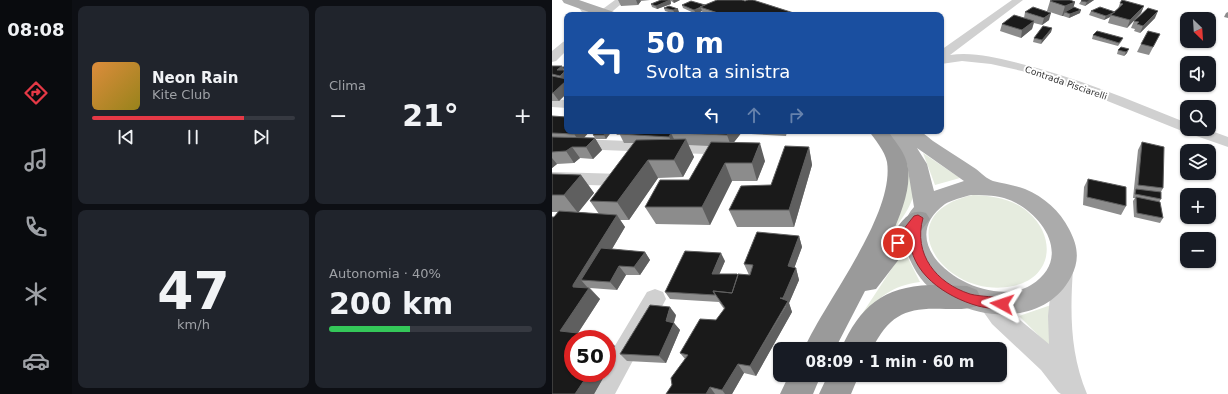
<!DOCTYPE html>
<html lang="it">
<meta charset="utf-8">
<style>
body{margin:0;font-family:"DejaVu Sans",sans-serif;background:#20242c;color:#f1f3f6;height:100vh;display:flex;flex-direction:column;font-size:15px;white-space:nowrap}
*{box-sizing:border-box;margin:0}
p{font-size:13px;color:#9ea1a6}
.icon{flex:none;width:22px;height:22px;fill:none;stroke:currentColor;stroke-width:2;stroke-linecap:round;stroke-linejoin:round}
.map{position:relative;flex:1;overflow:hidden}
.side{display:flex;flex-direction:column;gap:6px;padding:6px;background:#0d0f14;width:480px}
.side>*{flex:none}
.top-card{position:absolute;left:12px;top:12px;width:380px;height:122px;border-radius:8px;box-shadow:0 1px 3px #0004;background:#1a4fa0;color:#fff;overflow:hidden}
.needle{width:26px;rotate:155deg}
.controls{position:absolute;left:628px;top:12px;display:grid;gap:8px}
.controls a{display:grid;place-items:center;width:36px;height:36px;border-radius:8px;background:#171b24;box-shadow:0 1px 3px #0004;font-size:20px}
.speed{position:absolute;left:12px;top:330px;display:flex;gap:8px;font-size:20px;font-weight:700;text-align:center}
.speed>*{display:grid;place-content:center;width:52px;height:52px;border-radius:50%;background:#171b24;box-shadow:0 1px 3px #0004;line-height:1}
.speed .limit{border:6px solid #d22;background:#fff;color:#111}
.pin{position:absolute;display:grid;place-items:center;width:34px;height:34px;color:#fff;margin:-17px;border:2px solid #fff;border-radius:50%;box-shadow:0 1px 4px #0007}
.me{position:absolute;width:44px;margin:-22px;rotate:275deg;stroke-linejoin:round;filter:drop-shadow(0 0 3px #0008)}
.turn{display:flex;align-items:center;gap:14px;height:84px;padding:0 16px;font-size:18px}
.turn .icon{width:52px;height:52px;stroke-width:2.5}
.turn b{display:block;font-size:28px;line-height:34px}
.lanes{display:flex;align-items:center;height:38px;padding:0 16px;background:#0003;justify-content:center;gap:20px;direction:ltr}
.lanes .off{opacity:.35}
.big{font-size:30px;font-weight:700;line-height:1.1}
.side .widget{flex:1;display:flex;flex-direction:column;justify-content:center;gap:6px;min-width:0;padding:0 14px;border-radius:8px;background:#20242c}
.side .dial{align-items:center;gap:0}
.dial b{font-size:52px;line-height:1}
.song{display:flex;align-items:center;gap:12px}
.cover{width:48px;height:48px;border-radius:6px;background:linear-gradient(135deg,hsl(30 70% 55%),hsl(50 70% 35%))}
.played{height:4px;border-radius:2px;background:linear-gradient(90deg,#e63946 75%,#363941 75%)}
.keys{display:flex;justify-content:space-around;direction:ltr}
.heat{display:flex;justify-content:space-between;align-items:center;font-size:22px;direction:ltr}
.charge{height:6px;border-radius:3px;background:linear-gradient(90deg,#34c759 40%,#363941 0)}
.side .tiles{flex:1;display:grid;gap:6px;grid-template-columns:repeat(2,1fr)}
.trip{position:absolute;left:221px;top:342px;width:234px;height:40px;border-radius:8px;background:#171b24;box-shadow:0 1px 3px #0004;font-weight:700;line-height:40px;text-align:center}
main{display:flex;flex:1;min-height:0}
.dock{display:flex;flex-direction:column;width:72px;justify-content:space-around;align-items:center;background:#090b0e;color:#9ea1a6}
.dock .icon{width:28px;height:28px}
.dock .selected{color:#e63946}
.dock b{font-size:18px;color:#f1f3f6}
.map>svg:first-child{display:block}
</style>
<main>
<nav class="dock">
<b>08:08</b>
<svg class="icon selected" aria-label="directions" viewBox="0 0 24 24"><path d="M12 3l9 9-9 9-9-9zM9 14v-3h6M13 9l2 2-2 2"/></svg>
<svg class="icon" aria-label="music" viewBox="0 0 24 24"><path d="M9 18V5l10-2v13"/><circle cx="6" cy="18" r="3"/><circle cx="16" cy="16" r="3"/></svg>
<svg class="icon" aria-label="phone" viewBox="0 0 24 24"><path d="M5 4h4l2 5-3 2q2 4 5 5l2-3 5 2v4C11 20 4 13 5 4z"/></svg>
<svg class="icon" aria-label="climate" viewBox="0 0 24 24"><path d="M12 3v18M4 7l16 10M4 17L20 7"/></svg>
<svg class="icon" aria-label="car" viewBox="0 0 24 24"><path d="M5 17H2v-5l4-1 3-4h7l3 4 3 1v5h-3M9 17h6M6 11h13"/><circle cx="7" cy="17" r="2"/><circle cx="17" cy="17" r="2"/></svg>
</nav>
<section class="side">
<div class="tiles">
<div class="widget">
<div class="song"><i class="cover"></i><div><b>Neon Rain</b><p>Kite Club</p></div></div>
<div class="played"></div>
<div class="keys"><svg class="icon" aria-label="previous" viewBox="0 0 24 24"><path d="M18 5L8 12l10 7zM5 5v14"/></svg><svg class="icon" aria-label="pause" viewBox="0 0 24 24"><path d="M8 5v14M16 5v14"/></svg><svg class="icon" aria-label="next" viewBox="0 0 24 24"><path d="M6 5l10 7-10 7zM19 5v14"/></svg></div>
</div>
<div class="widget"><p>Clima</p>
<div class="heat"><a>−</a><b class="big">21°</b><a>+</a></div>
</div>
<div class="widget dial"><b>47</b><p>km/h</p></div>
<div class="widget"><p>Autonomia · 40%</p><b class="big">200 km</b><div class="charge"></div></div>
</div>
</section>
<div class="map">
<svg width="676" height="394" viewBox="0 0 676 394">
<rect width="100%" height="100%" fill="#fff"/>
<!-- green -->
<path fill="#e6ecdf" d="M350 152C354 159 358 167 361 174 369 199 348 220 336 238Z
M371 153 408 178 383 185Z
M421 195C441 196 462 199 477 213 505 238 500 278 461 286 393 301 332 214 421 195Z
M352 250 368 282C339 286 328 297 308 317Z
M499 305 500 349 467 316Z"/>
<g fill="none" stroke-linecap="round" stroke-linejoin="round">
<!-- minor -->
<path fill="#d0d0d0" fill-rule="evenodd" d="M63 0H74L56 15H48L47 13 48 11Z
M460 0H471L398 55C420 52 441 57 462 62 521 76 578 100 635 123V129H654L676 137V147L630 131 543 96 470 71 439 64 410 61 389 64V50Z
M30 2 34 3 42 15H32L25 5Z
M15 40V50L4 61 0 62V51L11 42Z
M0 99 15 100V108L0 107Z
M0 138 178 145 184 146 186 150 184 154 178 155 0 148Z
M0 172 71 174 77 176 80 180 77 184 71 186 0 184Z
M511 260 518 263 521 269C518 313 518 353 535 394H509L506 392 489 370 440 324 426 304 429 297 437 294 445 297 456 310 497 344 496 316 501 269 504 263Z
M103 289 111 292 114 299 63 394H36L47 373H55V359L95 292Z"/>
<!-- major -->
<path fill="#ababab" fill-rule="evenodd" d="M10 0H27L62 12 63 15H45L12 3Z
M327 131C339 131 354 128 366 131 371 132 377 138 381 141 395 150 410 160 424 169 429 173 435 179 441 181 452 184 463 185 473 189 492 197 508 211 517 229 526 246 528 260 519 277 497 319 443 322 405 304 389 297 374 288 365 273 353 253 343 228 362 207L355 164 348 153ZM365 148 412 181 382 191 375 164ZM419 195C429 195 441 195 452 198 489 209 523 258 479 285 433 313 333 248 393 204 400 200 411 197 419 195Z"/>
<!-- highway -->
<path fill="#9a9a9a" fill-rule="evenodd" d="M317 131H336C342 140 351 150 354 160 362 183 349 213 340 234 350 222 357 207 374 213L378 219 324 289 313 291 283 349H252C273 301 343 215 335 162 333 151 323 140 317 131Z
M378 285 415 286 425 290 429 298 425 306C414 310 405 309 394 309 356 307 338 313 320 349H289C308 306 331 287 378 285Z
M237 375H269L261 394H228Z
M276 375H307L299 394H267Z"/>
</g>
<!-- wall -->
<path fill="#8c8c8c" d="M66 0H98L89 1 86 5 69 6Z
M109 0H128L122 3 119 1V4L105 9 100 7 99 4Z
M530 0H542L533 6 527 4 529 1Z
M498 1 523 2 521 8 528 13 517 18 511 16H510L495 11Z
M568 3 592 6 589 13 575 28 556 23 558 17 552 20 537 15 539 11 562 12 566 9Z
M130 5H153L248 15H151L150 11 144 14 131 8Z
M117 6 127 12 123 14 113 11 112 8Z
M473 12 497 20 490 25 482 23 480 29 469 38 448 31 450 24 472 18Z
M676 12V18L672 17 674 13Z
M603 18 588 33 582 31 583 29 579 28 582 21Z
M500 28 499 32 489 44 481 42 482 38Z
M608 34 597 55 585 52 589 44Z
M541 35 571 38 569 42 566 46 540 39Z
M569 47 575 53 572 56 565 54 566 50Z
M15 57V64L14 63 12 59Z
M15 65V76L12 79H15V93L7 101H0V66H10L11 67Z
M0 116 15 131H38L32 138H43L50 150 41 159 28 158 22 163 5 164 0 168Z
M44 131H60L54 139H44L41 135Z
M62 131H234L235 132 234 136 199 134 198 131 190 132 182 142 213 161 205 181H180L158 225 104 224 93 207 137 180 157 146 136 145 142 157 131 177 106 178 77 220H68L73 227 60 249 93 252 98 260 88 275H74L65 290 38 288 48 299 26 333 63 346 21 373H54L42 394H0L2 217 6 212H0V174L29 175 42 193 26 212 47 214 38 201 82 143H72L68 135H65Z
M246 131H304L302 134Z
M590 142 611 188 609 192V199L607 202 611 218 608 223 582 217 581 201 583 198H581L586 150Z
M257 147 260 165 242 227H185L177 210 219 185Z
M536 179 574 206 569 215 531 205 532 187Z
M247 236 250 247 242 268H244L247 280 237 303 240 312 204 376 192 373 180 394H114L120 385 133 359 128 353 164 320 172 309 167 302 118 299 113 292 173 261 167 274 197 275 192 264Z
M124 315 122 323 128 330 114 363 75 361 68 354Z"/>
<!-- shaded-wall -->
<path fill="#5f5f5f" d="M84 0H88L89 1 86 5Z
M118 0 119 4 105 9 104 6Z
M121 0H128L122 3Z
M538 0H542L533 6 535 2Z
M523 2 520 12H513L511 16H510L513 6Z
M592 6 589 13 575 28 578 20Z
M149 8 150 11 144 14 142 10Z
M126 9 127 12 123 14 121 10Z
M529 10 528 13 517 18 518 14Z
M606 11 603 18 588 33 591 26Z
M563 12 559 15 558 17 552 20 554 16Z
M499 13 497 20 490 25 492 18Z
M482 21 480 29 469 38 470 30Z
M500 28 499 32 489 44 490 40Z
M577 49 575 53 572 56 574 52Z
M10 66 11 68H10L12 71 5 70Z
M12 72 15 76 11 80 8 76Z
M15 80V93L7 101 1 93Z
M25 131H38L28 142 22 134Z
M55 131H60L54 139 52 135Z
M178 131H190V132L179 146 175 135Z
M119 133 123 141 121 145 117 137Z
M43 138 50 150 41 159 34 147Z
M134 139 142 157 131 177 122 160Z
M208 143 213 161 205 181 200 163Z
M20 147 28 158 22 163 14 151Z
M257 147 260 165 242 227 237 210Z
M0 158 5 164 0 168Z
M96 160 106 178 77 220 65 202Z
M173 163 180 181 158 225 150 207Z
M29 175 42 193 26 213 12 195Z
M65 215 73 227 41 281 29 280 36 288H37L48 299 22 339 8 331 21 287V285Z
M247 236 250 247 239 277 236 266Z
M93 252 98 260 88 275 82 267Z
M169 253 173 261 164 282 160 274Z
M67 266 74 275 65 290 58 282Z
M244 268 247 280 237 303 240 312 204 376 198 366 234 306 231 298Z
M118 307 124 315 121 325 122 323 128 330 114 363 107 356 114 321Z
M52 336 63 346 55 358V339H50Z
M186 364 192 373 180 394H173L170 390Z
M37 373H54L42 394H23Z
M158 387 163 394H154Z"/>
<!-- building -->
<path fill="#1a1a1a" stroke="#5f5f5f" d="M109 0H118L104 6 99 4Z
M165 0H190L193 1 196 0H201L248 15H172L148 7Z
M500 0H518L523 2 513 6 498 1Z
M530 0H538L535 2 529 1Z
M570 0 592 6 578 20 559 15 571 4 568 3Z
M139 1 153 5 148 7H149L142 10 130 5Z
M117 6 126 9 121 10 112 8Z
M481 7 499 13 492 18 473 12Z
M522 7 529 10 518 14 513 12Z
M548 7 563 12 554 16 539 11Z
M596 8 606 11 591 26 585 24 587 22 582 21Z
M462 15 482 21 470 30 450 24Z
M491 26 500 28 490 40 482 38Z
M545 31 571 38 567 43 541 35Z
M596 31 608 34 601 47 589 44Z
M569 47 577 49 574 52 566 50Z
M15 57V60L12 59Z
M15 65V69L10 68Z
M0 66H10L5 70H12V72L8 76 0 74Z
M0 76 15 79V80L1 93H0Z
M0 116 15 117V131H25L22 134 0 133Z
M44 131H55L52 135H41Z
M70 131H118L119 133 117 137 68 134Z
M125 131H178L175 135 124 133Z
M0 137 43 138 34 147H20L14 151 0 152Z
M134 139 122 160H96L65 202 38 201 84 140Z
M159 142 208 143 200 163H173L150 207H93L108 180H137Z
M590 142 612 147 611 188 586 185Z
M233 146 257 147 237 210H177L189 186 219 185Z
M0 174 29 175 12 195H0Z
M536 179 574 187V206L535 197Z
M584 189 609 192V199L583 194Z
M584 197 608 202 611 218 585 213Z
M7 211 65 215 21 285V287L37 288 8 331 52 336 50 339H21V373H37L23 394H0V217H2Z
M205 232 247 236 236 266 244 268 231 298H228L236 301 198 366 186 364 170 390 158 387 154 394H114L120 385 119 378 136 355 128 353 148 319 164 320 173 308 161 291 180 293 186 274 198 275 201 265 192 264Z
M49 248 93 252 82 267 67 266 58 282 29 280Z
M133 251 169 253 160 274H185L186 275 180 293 161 291 163 295 113 292Z
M98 305 118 307 114 321 122 323 107 356 68 354Z"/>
<!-- route -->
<path fill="#e63946" stroke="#96252e" d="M366 215 371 218C361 254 384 283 418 294 429 297 445 296 454 300L456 304 454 307C445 310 435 308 426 306 394 297 357 273 358 236L350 245H343L341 243 343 240 362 216Z"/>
<g text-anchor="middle" stroke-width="4" stroke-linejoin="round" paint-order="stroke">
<!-- far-street labels -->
<g font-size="9" fill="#333" stroke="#fff">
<text transform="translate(514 83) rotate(19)" y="3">Contrada Pisciarelli</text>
</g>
</g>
</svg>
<div class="controls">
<a><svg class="needle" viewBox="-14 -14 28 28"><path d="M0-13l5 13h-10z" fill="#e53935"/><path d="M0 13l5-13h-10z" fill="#9ea1a6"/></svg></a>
<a><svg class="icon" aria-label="sound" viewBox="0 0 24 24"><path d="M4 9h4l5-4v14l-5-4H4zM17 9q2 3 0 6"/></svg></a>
<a><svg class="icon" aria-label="search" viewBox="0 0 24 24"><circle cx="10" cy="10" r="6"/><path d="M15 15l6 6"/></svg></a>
<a><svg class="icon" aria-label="layers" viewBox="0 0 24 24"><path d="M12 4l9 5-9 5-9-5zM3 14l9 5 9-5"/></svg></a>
<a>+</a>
<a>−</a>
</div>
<div class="speed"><div class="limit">50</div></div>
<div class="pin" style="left:346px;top:243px;background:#d93025"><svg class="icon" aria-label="arrive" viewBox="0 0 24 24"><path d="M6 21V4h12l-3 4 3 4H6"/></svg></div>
<svg class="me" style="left:450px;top:304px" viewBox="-20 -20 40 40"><path d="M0-17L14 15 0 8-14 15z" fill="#e63946" stroke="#fff" stroke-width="4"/></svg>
<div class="trip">08:09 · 1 min · 60 m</div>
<div class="top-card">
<div class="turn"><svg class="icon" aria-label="left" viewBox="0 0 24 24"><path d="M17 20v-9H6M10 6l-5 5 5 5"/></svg><div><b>50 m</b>Svolta a sinistra</div></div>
<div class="lanes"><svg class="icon" aria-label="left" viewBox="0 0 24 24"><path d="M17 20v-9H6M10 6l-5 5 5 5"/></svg><svg class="icon off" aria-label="ahead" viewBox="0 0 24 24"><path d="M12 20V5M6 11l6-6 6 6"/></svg><svg class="icon off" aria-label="right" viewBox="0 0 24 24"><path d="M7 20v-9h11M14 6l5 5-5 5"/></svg></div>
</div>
</div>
</main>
